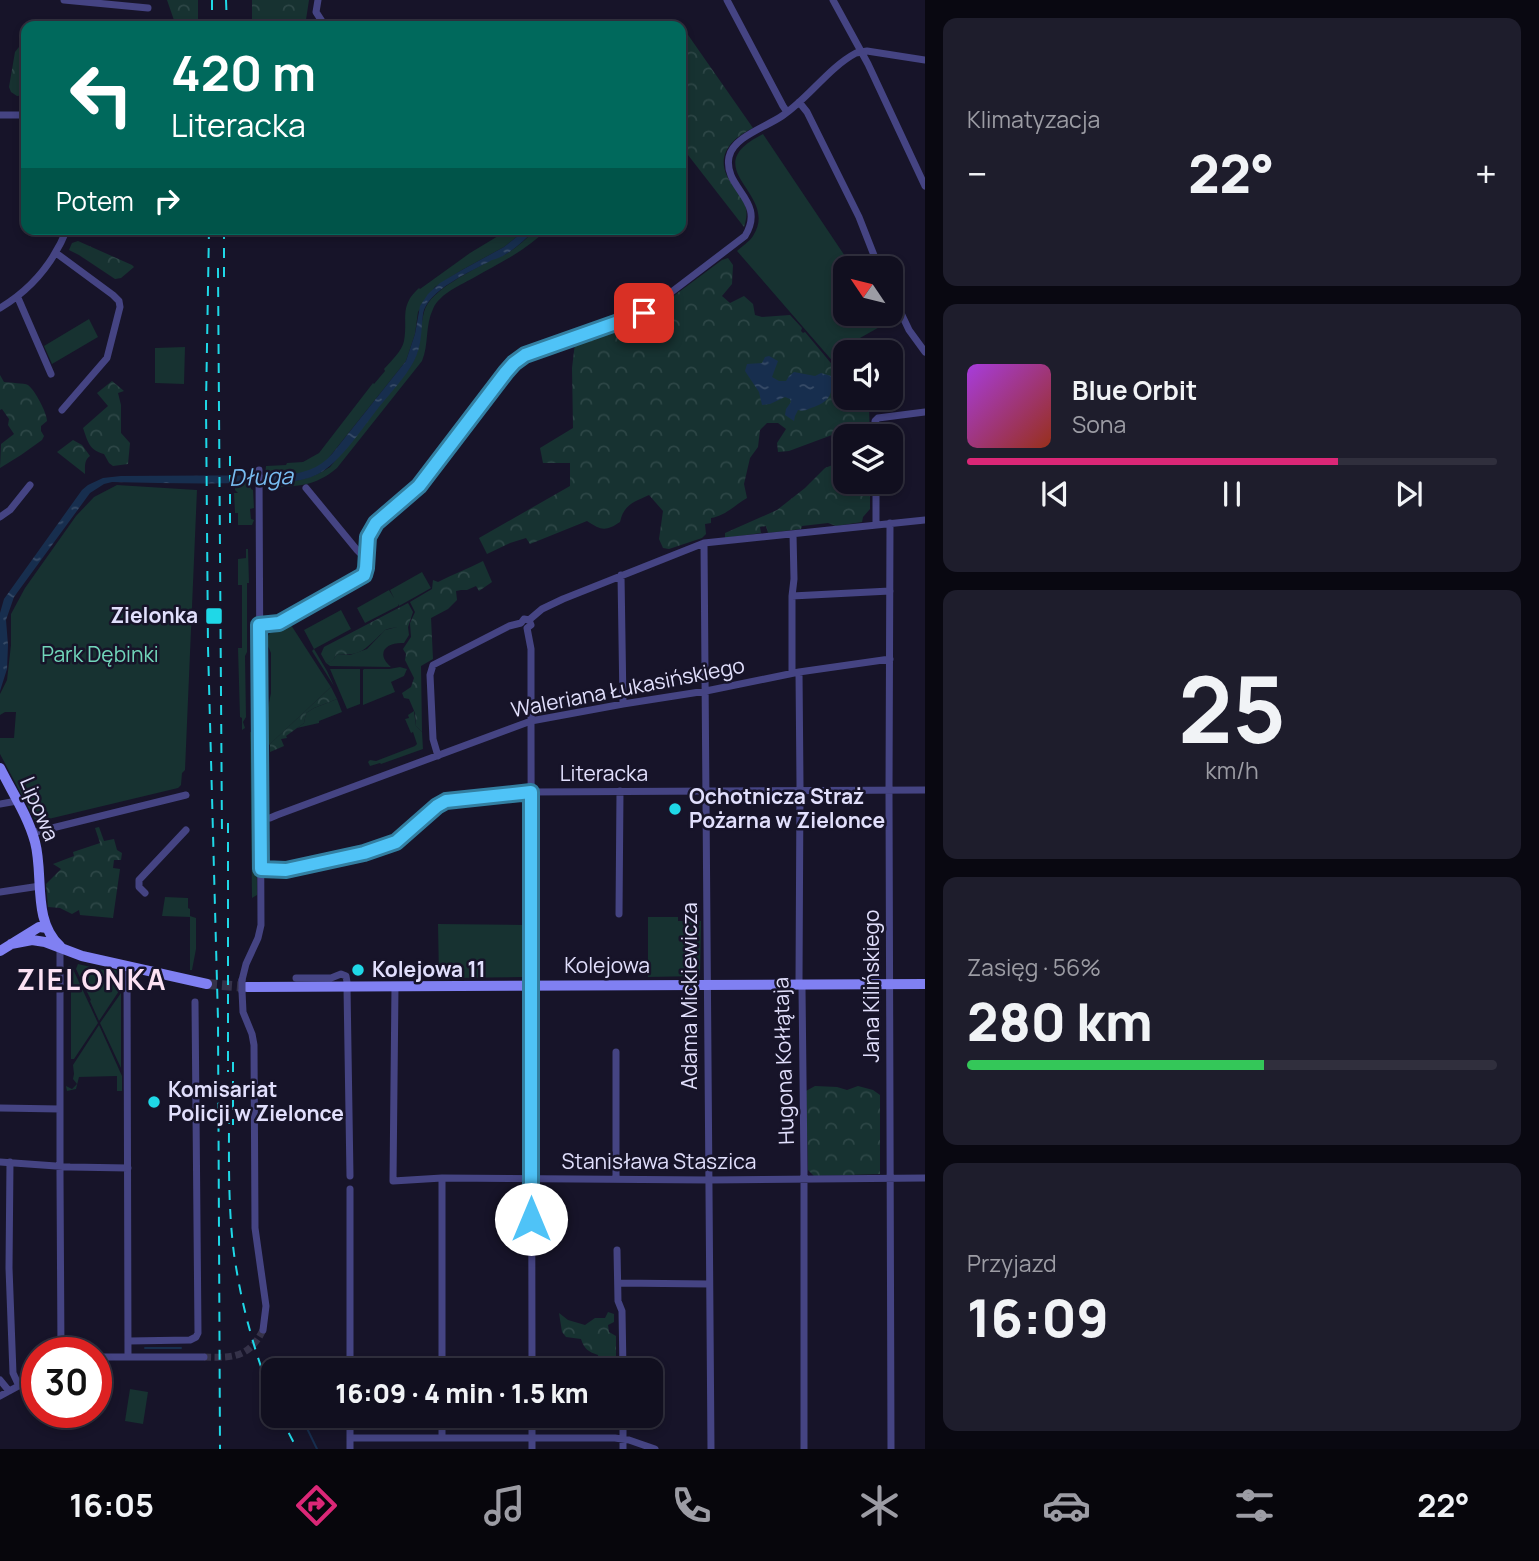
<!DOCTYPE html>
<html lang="pl">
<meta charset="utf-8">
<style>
body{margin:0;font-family:Manrope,sans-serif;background:#1e1d2c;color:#f1f3f6;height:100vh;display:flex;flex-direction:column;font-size:26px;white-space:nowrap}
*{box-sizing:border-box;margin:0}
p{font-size:23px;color:#9c9ca4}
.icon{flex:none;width:38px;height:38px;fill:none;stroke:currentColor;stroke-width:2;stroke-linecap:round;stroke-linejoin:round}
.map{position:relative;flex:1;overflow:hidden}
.sheet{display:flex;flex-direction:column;gap:18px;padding:18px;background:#090811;width:614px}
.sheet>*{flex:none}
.hud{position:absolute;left:21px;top:21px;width:665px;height:214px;border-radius:14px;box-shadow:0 4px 10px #0003,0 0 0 2px #302f3d;background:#00695c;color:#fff;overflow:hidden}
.needle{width:46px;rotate:305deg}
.fabs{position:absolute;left:833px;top:256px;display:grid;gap:14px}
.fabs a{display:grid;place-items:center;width:70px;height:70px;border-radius:14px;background:#110f1f;box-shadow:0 4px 10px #0003,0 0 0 2px #302f3d;font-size:35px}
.speed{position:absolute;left:21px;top:1337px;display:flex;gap:14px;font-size:35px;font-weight:700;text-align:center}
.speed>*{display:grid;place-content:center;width:91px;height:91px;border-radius:50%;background:#110f1f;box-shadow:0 4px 10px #0003,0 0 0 2px #302f3d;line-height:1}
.speed .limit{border:10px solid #d22;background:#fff;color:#111}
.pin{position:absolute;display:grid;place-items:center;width:60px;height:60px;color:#fff;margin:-30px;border-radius:14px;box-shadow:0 4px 10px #0006}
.me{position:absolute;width:77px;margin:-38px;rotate:0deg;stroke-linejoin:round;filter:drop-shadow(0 0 5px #0008)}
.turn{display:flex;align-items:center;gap:24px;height:147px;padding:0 35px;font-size:32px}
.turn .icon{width:91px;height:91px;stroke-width:2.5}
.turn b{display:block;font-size:49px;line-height:60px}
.then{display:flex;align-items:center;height:66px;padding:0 35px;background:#0003;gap:14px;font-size:26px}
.big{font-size:52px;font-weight:800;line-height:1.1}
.sheet .widget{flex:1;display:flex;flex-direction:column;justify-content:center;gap:10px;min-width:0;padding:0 24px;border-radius:14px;background:#1e1d2c}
.sheet .dial{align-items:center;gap:0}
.dial b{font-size:91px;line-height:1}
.song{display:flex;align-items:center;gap:21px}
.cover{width:84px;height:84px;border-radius:10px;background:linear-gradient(135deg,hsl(280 70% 55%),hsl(10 70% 35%))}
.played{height:7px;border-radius:4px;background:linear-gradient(90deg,#db2777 70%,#302f3d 70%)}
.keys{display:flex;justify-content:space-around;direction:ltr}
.heat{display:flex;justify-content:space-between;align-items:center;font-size:38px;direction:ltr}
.charge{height:10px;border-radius:5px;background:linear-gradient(90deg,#34c759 56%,#302f3d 0)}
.trip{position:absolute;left:261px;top:1358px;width:402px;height:70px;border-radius:14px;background:#110f1f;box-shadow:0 4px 10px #0003,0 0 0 2px #302f3d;font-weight:800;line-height:70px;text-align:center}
.dock{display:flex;height:112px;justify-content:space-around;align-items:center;background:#07060c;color:#9c9ca4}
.dock .icon{width:49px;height:49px}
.dock .selected{color:#db2777}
.dock b{font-size:32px;color:#f1f3f6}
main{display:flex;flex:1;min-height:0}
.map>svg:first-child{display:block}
</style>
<main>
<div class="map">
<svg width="925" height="1449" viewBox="0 0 925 1449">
<defs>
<pattern id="forest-crowns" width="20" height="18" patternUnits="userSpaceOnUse" patternTransform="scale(1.75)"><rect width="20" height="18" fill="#173231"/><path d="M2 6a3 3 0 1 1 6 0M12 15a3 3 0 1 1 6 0" fill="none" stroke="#2d4646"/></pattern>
<pattern id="water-ripples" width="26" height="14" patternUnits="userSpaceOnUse" patternTransform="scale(1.75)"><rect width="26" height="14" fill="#172e4e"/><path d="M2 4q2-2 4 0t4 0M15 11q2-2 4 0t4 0" fill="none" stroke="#384c68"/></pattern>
</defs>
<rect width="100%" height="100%" fill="#171429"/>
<!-- green -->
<path fill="#173231" d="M763 134 853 268H845V313H891V300L899 316 860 338 869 352H845V370L842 372 737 251C742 246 749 242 753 236 781 193 693 169 763 134Z
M527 229 504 247 462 270 435 287 418 312 415 334 406 361 327 460C310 476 286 475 265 475L266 466 286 465 287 463 303 462 319 453 373 383 374 384 385 371 384 369C391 361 402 351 404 341 408 318 399 306 419 288L420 289 470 253 508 230Z
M536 229H547C527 250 500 263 475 277 461 285 440 293 433 309 425 325 429 345 422 361L337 468C315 487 296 486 268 488L265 486V482C288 484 311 480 330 467L409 369C424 345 418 336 424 312 430 289 473 271 492 259 509 256 524 241 536 229Z
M89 319 98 337 52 364 44 346Z
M185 347 184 384 155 383V348Z
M235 483H251V489L253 490 254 508 250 509 251 519 254 520 252 525H238V513H235L234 493H238L235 490Z
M117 485 197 490 185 770 182 773 181 785 178 788 36 822 0 754V738H14L16 712H5L0 715V694L7 680 11 645V614L25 588 76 516 94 497Z
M246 549H248L249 583H247V652L245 656 246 717 243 722 245 728 242 730V718L240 717 238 648H242V585H238V559L246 558Z
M422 572 431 588 399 606 398 604V606L365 623 357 608 389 590 394 598 390 590Z
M341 610 351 629 314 649 327 671 334 686 312 651 314 649 304 630Z
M291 625 331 687 267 747V712L271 693V653L267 644V637L270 633 277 632Z
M397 627H408L409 635 404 643C386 642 375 653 391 667L330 666 326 663C334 662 333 659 337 654L350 655 367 649 385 630Z
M400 667 407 669 404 676 391 682 395 692 363 705V670L364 669H389Z
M330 669H360V704L347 709Z
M337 699 342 712 319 721V723L297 728 304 723 306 713 314 708Z
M414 711 416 726 422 732 423 749 381 764 380 763 370 766 368 762 370 760 376 761 415 746 417 744 413 732 411 733 405 719 409 718 408 715Z
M250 732 255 733 256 735 257 892V895L252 898Z
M165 897 188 898V908L190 909V916L196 918V949L192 970H190V917L162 916Z
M648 917H678V921H701L700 976 648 977Z
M438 924 526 925 525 974 522 977 439 978Z
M78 964 104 970 107 968 120 971 121 973V988L99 1021 90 1001 91 1000 76 969Z
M69 966 72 967 98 1023 74 1059H71V990H66V968Z
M121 993V1068L100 1023Z
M99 1025 122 1076V1091H117V1076L79 1077 76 1089 67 1091 66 1086 72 1089 77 1084 73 1079 74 1074 73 1065Z
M130 1389 148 1392 143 1424 125 1421Z"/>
<!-- forest -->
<path fill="url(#forest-crowns)" d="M167 0H198V26H176Z
M252 0H309L305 26H252Z
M679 22 753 128C734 137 716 153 727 176 732 186 741 195 745 205 748 213 746 220 744 227L681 146V26H678Z
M19 47 26 48V92L24 95 17 96 11 92 9 87 15 52Z
M78 241 132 265 134 267 121 278 115 279 79 255 69 250 72 243Z
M728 258 733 265 732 284 722 296 730 303 744 296 753 304 755 315 762 317 790 315 802 328 801 331 803 333 805 332 845 380V397H860L865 406 869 408 870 436H845V437L843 426 835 428 832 435 789 451 778 452 777 443 786 429 778 423H767L760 430 758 447 750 458 744 484 747 498C735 505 725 516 711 518V523L705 524 706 534 702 538 669 549 663 548 659 539 663 511 649 495C634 502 624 504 620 522 605 532 601 530 587 521L530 544 526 538 510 543 487 554 479 538 570 486V463H543L540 448 573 428 572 368 575 343 648 315 722 260Z
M0 375 4 382C10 383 24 383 28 385 35 390 47 413 47 421L41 426V431L44 436 42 440 21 455 0 468 1 444 14 434 8 425 9 419 2 409 0 410Z
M112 381 124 391 118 393 121 405V433L130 443 128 464 113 466 109 463 104 454C89 450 88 442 83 428L108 406 97 393Z
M73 440 82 445 90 456C84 460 85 467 85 474L57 452Z
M845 445V481H870V509L863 517 862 522 836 526 828 523 802 526 801 529 768 533 766 526 760 527 761 533 725 538V533L777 510 805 488 825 468 840 462V449Z
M483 561 492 582 479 591 476 586 467 590H461L456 591 457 600 448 609 431 618 433 659 421 666 422 732 416 726 415 713 409 699 404 698 402 693 411 687 414 678 405 660 406 654 403 649 411 637 410 623 415 612 410 602 432 589 433 580 438 582C453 574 468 569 483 561Z
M408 603 413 612 408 627C401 627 392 627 385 630 385 631 377 637 377 638 362 652 358 656 337 654 333 659 334 663 326 663L321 654 324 647Z
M331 687 337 699 314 708 306 713 304 723 286 736 287 738 281 739 284 746 270 752V744Z
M99 827 104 841 114 839 117 850 122 853 121 860H114L113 868 120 869 113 918 80 915 79 910 72 914 60 908 48 907 46 884 61 869 53 864 74 856 73 852 100 843 95 828Z
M815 1086 837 1087 847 1090 858 1086 873 1090 880 1095V1174L814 1176 808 1170 806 1091Z
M608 1312 614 1314V1322L608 1325 609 1332 616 1336V1370L592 1369 590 1365 599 1363 598 1355C589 1352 584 1349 581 1339L566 1337 562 1332 559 1313 568 1320 585 1325 595 1318H605Z"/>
<!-- water -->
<path fill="url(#water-ripples)" d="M527 229H536C523 241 509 256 492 260 472 271 427 290 423 314 421 330 422 346 414 361 405 378 391 392 379 407 363 427 340 463 318 474 296 485 269 482 245 483 201 484 156 483 112 482L104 484 90 493 14 597 6 620 8 645 7 669 0 691V613L4 599 82 490 88 485 103 478 121 476 282 475C302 474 319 469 332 454L406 361 415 334 420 306 428 294 440 283 462 270 504 247Z
M769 356 778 361 772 377 779 381H786L789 376 794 372 815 376 821 373 831 376C833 393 831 401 814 407 807 409 805 412 798 410L795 416 794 421 785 415 786 409 791 402 790 399 785 397 770 404 762 405 759 392 745 371 747 364 762 363 765 357Z"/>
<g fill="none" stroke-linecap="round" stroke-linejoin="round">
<!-- stream -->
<path stroke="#172e4e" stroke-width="2" d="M145 1348H181
M274 1360C282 1358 288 1362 288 1370
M301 1416 317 1449"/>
<!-- street-tunnel -->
<path stroke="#353249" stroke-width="7" stroke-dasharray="7 3.5" stroke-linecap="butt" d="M204 1357C232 1358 249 1358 263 1330"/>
<!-- secondary-tunnel -->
<path stroke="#353249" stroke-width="10" stroke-dasharray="10 5" stroke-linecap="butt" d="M207 984 247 987"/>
<!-- street -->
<path stroke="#454483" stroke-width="7" d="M64 0 148 8
M318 0 316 12 325 26
M727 0 783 106 787 112
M833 0 868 64 925 186
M799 102 807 112 859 217 879 268
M0 115H26
M56 253 113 295 119 301 120 307 107 358 62 410
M891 292 909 330 925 352
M18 298 51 374
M0 308C32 289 53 264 67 229
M875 436V421L878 418 925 412
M876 481V525
M306 488 357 550 362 555 367 556
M0 517 10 510 30 485
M890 523 889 793 891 1449
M704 543 711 1449
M621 575 623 704
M792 596 890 591
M259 625 279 623 362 577 366 568 368 537 376 523 419 486 506 372 517 360 529 353 644 313 745 236C767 200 723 189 729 157 733 137 766 127 782 116 809 98 828 68 856 53L867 51 925 60
M799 672 800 785 799 981 802 988 804 1168V1449
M792 673V596L794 579 793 534
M438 756 433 739 430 675 433 665 509 626 521 623 524 619 529 620
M0 804 17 801
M260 818H270L277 815 531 721 623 704 706 691 799 672 890 659
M32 833 186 795
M260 869 286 870 364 853 396 842 437 806 446 801 531 792 925 790
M0 892 40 886
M145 893 139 887V880L186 830
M619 914 620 791
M60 947V1175L61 1353
M127 967 128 1357
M296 978H331L341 974 346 976 347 982
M242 980 246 964 258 938 261 925 259 470
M395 986 393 1181 442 1178 709 1180 925 1178
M347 987 350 1176
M242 991 243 1012 252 1034 254 1045 255 1228 266 1306 263 1330
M616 1052V1179
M0 1108 60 1109
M0 1162 70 1167 128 1168
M10 1162 9 1268 13 1373 19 1386
M442 1178V1370
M350 1189V1370
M617 1250 618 1301 622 1311 623 1370
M618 1283 709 1284
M129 1341 190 1340 196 1337 198 1333 195 1002
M96 1357H204
M532 1370 531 721V649L527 628 531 625 529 620 542 609 563 599 704 543 925 520
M0 1380 9 1391
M0 1396 37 1376
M532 1416V1449
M623 1416V1449
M351 1438H615L629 1440 655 1449
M442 1438V1416
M350 1449V1416"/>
<!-- secondary -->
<path stroke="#8080f2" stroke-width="10" d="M0 768C12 792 28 816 35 842 44 875 32 921 60 946
M11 944 32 940 45 942 82 956 207 984
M0 951 39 927 47 928
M247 987 925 984"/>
<!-- rail -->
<path stroke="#1fd8e7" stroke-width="2" stroke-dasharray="10 9" stroke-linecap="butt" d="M212 0V26
M226 0 227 26
M209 229 206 404 208 647 218 1020 220 1449
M224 229V277
M197 231V229
M218 268 222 835
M230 456V530
M228 823V1072
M233 1062V1125
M229 1114C229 1160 228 1207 234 1254 241 1303 254 1352 273 1399
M280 1416 297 1449"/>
<!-- street-bridge -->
<path stroke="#454483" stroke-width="7" d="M242 980V991"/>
</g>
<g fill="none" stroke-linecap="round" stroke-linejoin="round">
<!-- route casing -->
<g stroke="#337fa1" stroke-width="18">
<path id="route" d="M531 1219V792L446 801 437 806 396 842 364 853 286 870 261 869 259 625 279 623 364 575 366 568 368 537 376 523 419 486 506 372 514 363 525 355 644 313"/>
</g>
<!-- route -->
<use href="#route" stroke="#4fc3f7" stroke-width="12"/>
</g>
<!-- markers -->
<g fill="#1fd8e7" stroke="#171429" stroke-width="2.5">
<rect x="205" y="607" width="18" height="18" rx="3.5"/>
<circle cx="675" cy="809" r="7"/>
<circle cx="358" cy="970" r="7"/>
<circle cx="154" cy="1102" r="7"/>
</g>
<g text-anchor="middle" stroke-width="5" stroke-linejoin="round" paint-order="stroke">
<!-- poi labels -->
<g font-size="21" font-weight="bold" fill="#e1dffc" stroke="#171429" text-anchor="start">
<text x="198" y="623" text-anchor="end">Zielonka</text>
<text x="689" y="804">Ochotnicza Straż<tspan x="689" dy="24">Pożarna w Zielonce</tspan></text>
<text x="372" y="977">Kolejowa 11</text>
<text x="168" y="1097">Komisariat<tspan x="168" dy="24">Policji w Zielonce</tspan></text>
</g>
<!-- park labels -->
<g font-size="21" fill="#71d5ba" stroke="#171429">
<text x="100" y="662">Park Dębinki</text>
</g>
<!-- street labels -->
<g font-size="21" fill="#e1dffc" stroke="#171429">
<text transform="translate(628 688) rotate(-11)" y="7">Waleriana Łukasińskiego</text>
<text x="604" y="781">Literacka</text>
<text transform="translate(39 809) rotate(67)" y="7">Lipowa</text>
<text x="607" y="973">Kolejowa</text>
<text transform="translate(872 986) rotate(-90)" y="7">Jana Kilińskiego</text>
<text transform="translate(690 996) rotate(-90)" y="7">Adama Mickiewicza</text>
<text transform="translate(784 1061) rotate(-92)" y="7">Hugona Kołłątaja</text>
<text x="659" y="1169">Stanisława Staszica</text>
</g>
<!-- water labels -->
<g font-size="23" font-style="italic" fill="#78bcf1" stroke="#171429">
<text transform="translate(261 477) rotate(-2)" y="8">Długa</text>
</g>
<!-- district labels -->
<g font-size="28" font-weight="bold" letter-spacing="2" fill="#fce1f3" stroke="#171429">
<text x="92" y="990">ZIELONKA</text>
</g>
</g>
</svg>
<div class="fabs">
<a><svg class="needle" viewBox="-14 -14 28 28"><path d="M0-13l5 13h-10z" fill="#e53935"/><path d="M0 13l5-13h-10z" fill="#9c9ca4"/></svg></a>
<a><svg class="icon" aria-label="sound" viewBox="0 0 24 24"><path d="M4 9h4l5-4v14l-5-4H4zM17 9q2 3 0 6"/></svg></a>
<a><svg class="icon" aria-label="layers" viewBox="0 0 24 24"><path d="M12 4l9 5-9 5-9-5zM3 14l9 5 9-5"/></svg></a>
</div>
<div class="speed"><div class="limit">30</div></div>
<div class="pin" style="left:644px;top:313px;background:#d93025"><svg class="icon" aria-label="arrive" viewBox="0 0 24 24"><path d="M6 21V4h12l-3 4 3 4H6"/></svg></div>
<svg class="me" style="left:531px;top:1219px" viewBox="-20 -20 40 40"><circle r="19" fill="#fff"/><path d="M0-13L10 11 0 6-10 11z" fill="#4fc3f7"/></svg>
<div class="trip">16:09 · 4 min · 1.5 km</div>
<div class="hud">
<div class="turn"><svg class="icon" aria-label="left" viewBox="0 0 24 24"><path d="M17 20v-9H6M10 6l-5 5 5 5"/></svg><div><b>420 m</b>Literacka</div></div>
<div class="then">Potem<svg class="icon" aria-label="right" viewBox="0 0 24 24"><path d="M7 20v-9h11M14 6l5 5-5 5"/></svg></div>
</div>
</div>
<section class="sheet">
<div class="widget"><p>Klimatyzacja</p>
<div class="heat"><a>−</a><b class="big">22°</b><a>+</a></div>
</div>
<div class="widget">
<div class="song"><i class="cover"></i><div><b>Blue Orbit</b><p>Sona</p></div></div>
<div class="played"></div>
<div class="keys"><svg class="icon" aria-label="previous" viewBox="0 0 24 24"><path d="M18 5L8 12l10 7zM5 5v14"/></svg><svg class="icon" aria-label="pause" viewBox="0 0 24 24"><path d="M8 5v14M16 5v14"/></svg><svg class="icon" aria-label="next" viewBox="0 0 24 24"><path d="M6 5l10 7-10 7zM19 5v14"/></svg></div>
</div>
<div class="widget dial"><b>25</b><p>km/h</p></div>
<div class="widget"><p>Zasięg · 56%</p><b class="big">280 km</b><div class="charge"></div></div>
<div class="widget"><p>Przyjazd</p><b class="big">16:09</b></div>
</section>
</main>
<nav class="dock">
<b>16:05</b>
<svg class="icon selected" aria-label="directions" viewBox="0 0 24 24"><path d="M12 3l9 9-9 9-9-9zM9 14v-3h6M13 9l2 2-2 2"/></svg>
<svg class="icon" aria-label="music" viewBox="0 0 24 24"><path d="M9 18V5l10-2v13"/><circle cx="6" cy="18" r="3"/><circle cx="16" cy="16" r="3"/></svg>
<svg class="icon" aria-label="phone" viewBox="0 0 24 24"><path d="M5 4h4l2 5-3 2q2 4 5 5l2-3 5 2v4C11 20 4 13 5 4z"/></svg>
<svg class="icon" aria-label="climate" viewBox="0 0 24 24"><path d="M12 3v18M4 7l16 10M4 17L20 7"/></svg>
<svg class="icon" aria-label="car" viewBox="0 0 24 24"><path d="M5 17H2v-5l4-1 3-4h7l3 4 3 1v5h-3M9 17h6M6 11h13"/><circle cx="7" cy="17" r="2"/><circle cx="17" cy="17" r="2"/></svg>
<svg class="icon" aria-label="filters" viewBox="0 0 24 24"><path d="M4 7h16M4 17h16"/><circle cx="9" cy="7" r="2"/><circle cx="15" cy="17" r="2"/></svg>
<b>22°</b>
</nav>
